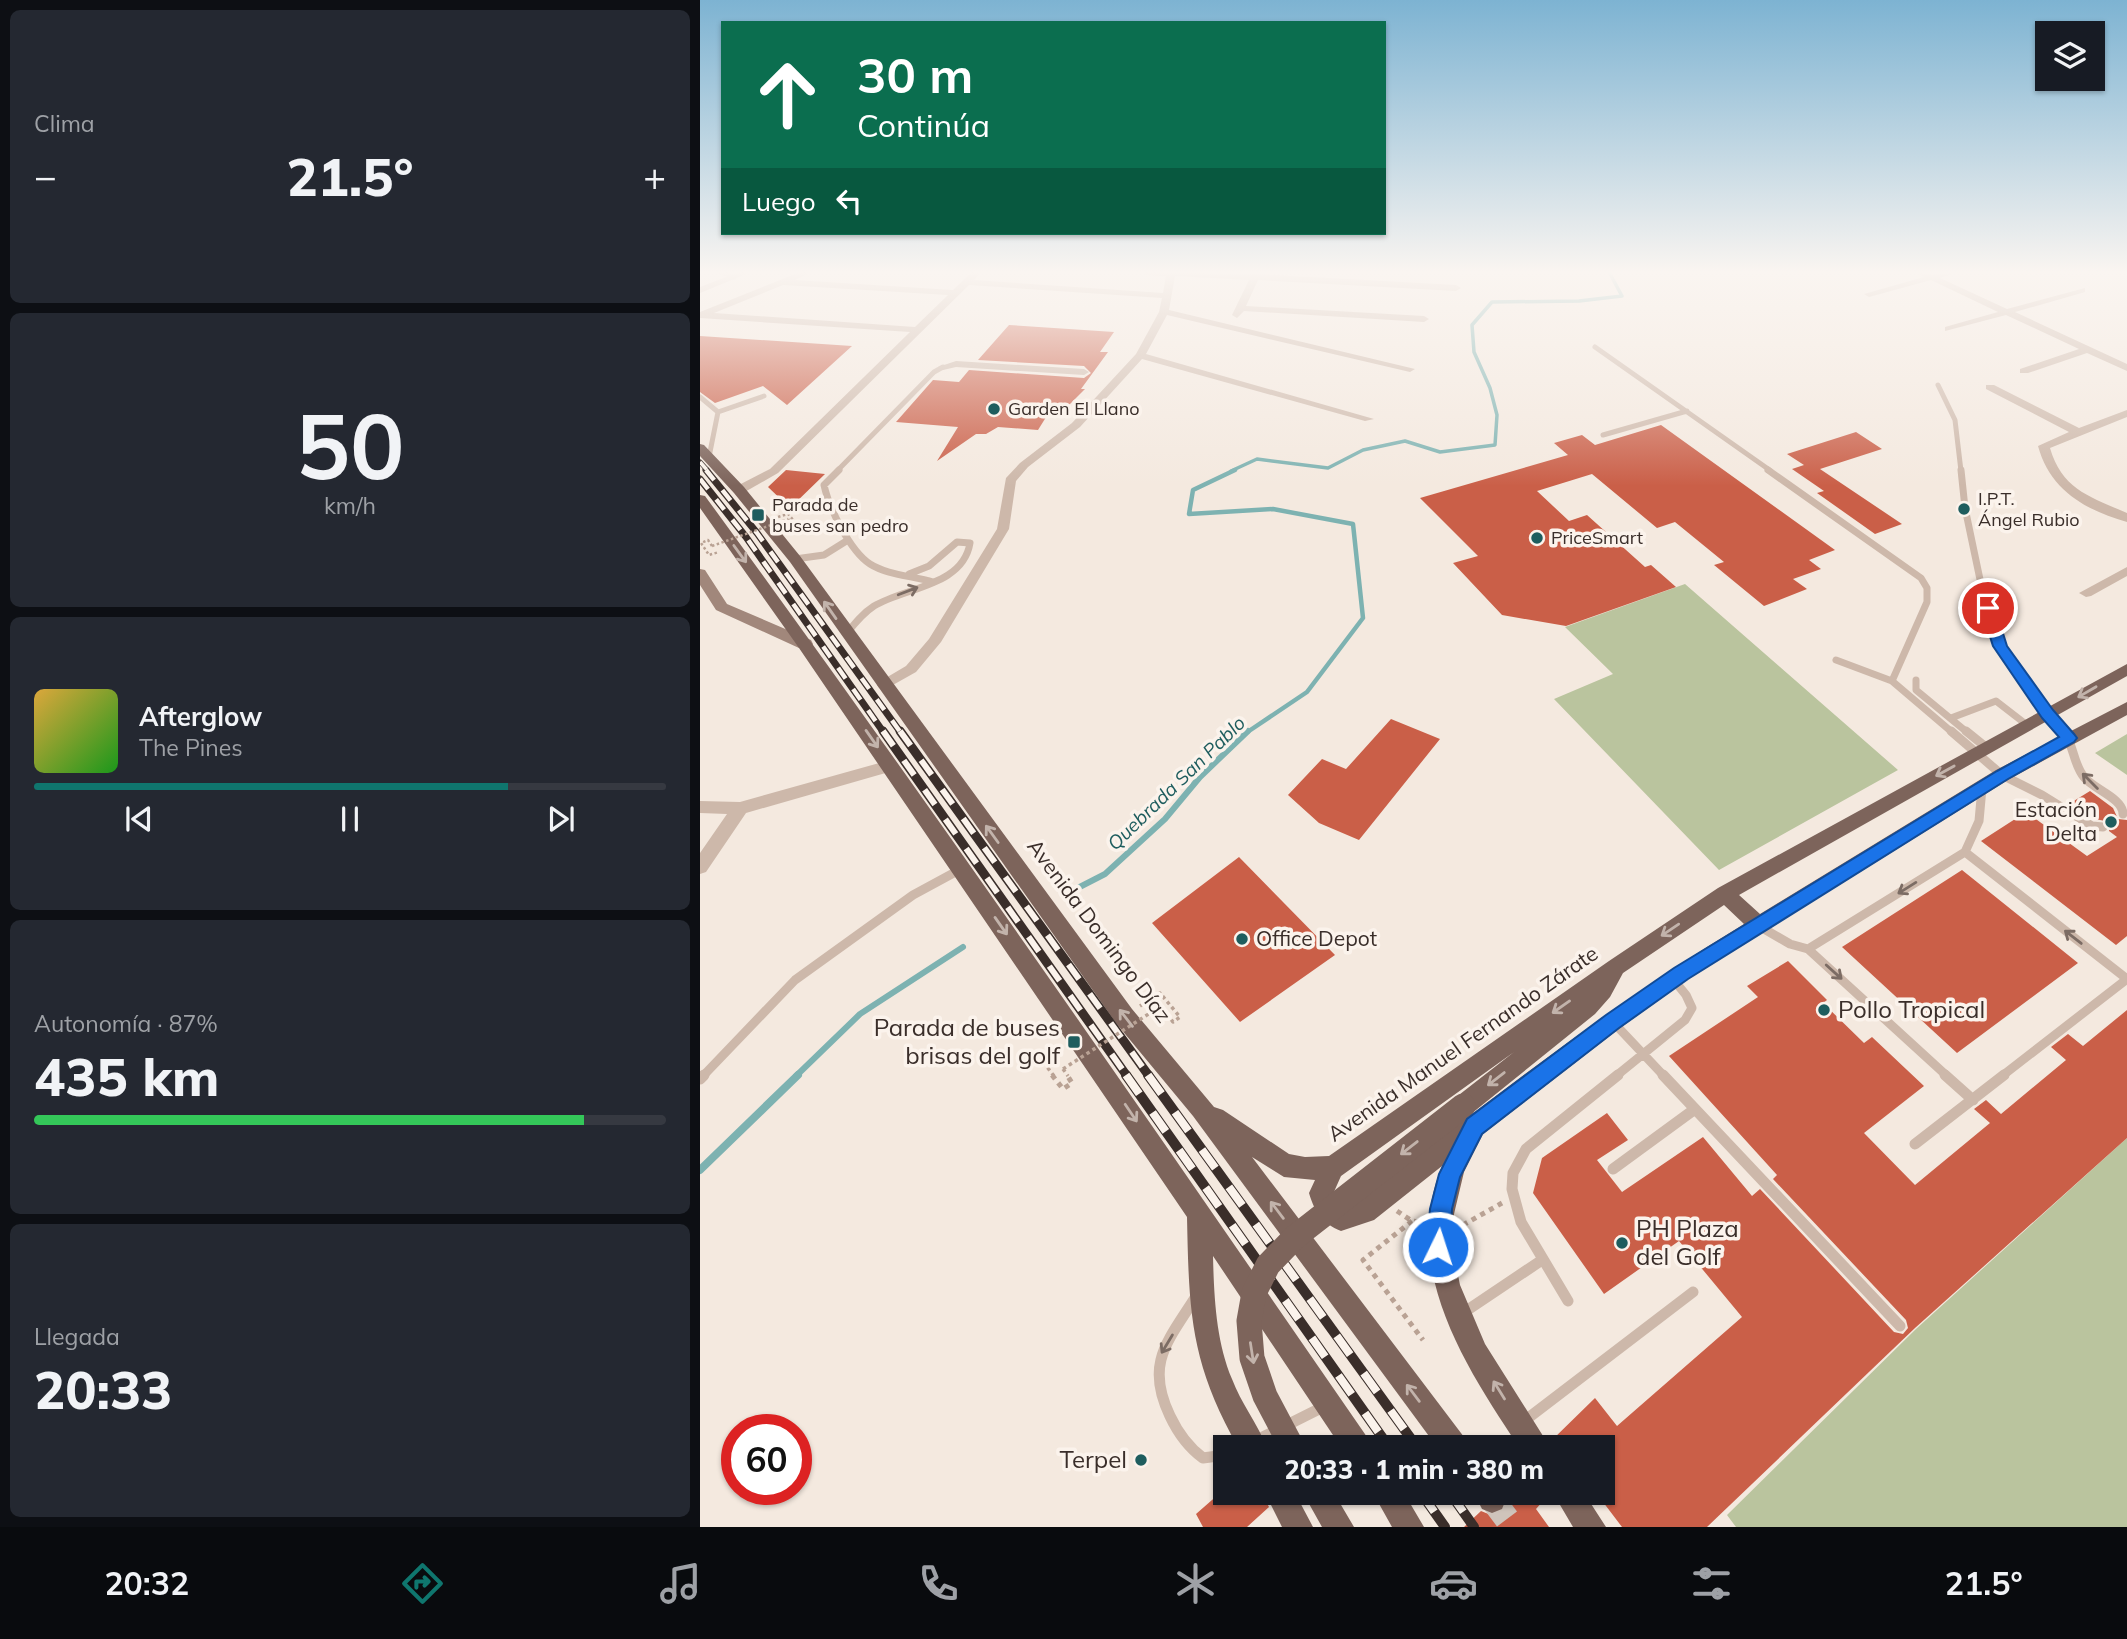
<!DOCTYPE html>
<html lang="es">
<meta charset="utf-8">
<style>
body{margin:0;font-family:Mulish,sans-serif;background:#242831;color:#f1f3f6;height:100vh;display:flex;flex-direction:column;font-size:26px;white-space:nowrap}
*{box-sizing:border-box;margin:0}
p{font-size:23px;color:#9ea1a6}
.icon{flex:none;width:38px;height:38px;fill:none;stroke:currentColor;stroke-width:2;stroke-linecap:round;stroke-linejoin:round}
.map{position:relative;flex:1;overflow:hidden}
.details{display:flex;flex-direction:column;gap:10px;padding:10px;background:#0d0f14;width:700px}
.details>*{flex:none}
.top-card{position:absolute;left:21px;top:21px;width:665px;height:214px;border-radius:0px;box-shadow:0 2px 5px #0004;background:#0b6e4f;color:#fff;overflow:hidden}
.buttons{position:absolute;left:1335px;top:21px;display:grid;gap:14px}
.buttons a{display:grid;place-items:center;width:70px;height:70px;border-radius:0px;background:#171b24;box-shadow:0 2px 5px #0004;font-size:35px}
.speed{position:absolute;left:21px;top:1414px;display:flex;gap:14px;font-size:35px;font-weight:700;text-align:center}
.speed>*{display:grid;place-content:center;width:91px;height:91px;border-radius:50%;background:#171b24;box-shadow:0 2px 5px #0004;line-height:1}
.speed .limit{border:10px solid #d22;background:#fff;color:#111}
.pin{position:absolute;display:grid;place-items:center;width:60px;height:60px;color:#fff;margin:-30px;border:4px solid #fff;border-radius:50%;box-shadow:0 2px 7px #0007}
.me{position:absolute;width:77px;margin:-38px;rotate:4deg;stroke-linejoin:round;filter:drop-shadow(0 0 5px #0008)}
.turn{display:flex;align-items:center;gap:24px;height:147px;padding:0 21px;font-size:32px}
.turn .icon{width:91px;height:91px;stroke-width:2.5}
.turn b{display:block;font-size:49px;line-height:60px}
.then{display:flex;align-items:center;height:66px;padding:0 21px;background:#0003;gap:14px;font-size:26px}
.big{font-size:52px;font-weight:800;line-height:1.1}
.details .card{flex:1;display:flex;flex-direction:column;justify-content:center;gap:10px;min-width:0;padding:0 24px;border-radius:10px;background:#242831}
.details .dial{align-items:center;gap:0}
.dial b{font-size:91px;line-height:1}
.song{display:flex;align-items:center;gap:21px}
.cover{width:84px;height:84px;border-radius:10px;background:linear-gradient(135deg,hsl(40 70% 55%),hsl(120 70% 35%))}
.played{height:7px;border-radius:4px;background:linear-gradient(90deg,#0f766e 75%,#363941 75%)}
.keys{display:flex;justify-content:space-around;direction:ltr}
.heat{display:flex;justify-content:space-between;align-items:center;font-size:38px;direction:ltr}
.charge{height:10px;border-radius:5px;background:linear-gradient(90deg,#34c759 87%,#363941 0)}
.trip{position:absolute;left:513px;top:1435px;width:402px;height:70px;border-radius:0px;background:#171b24;box-shadow:0 2px 5px #0004;font-weight:800;line-height:70px;text-align:center}
.dock{display:flex;height:112px;justify-content:space-around;align-items:center;background:#090b0e;color:#9ea1a6}
.dock .icon{width:49px;height:49px}
.dock .current{color:#0f766e}
.dock b{font-size:32px;color:#f1f3f6}
main{display:flex;flex:1;min-height:0}
.map>svg:first-child{display:block}
</style>
<main>
<section class="details">
<div class="card"><p>Clima</p>
<div class="heat"><a>−</a><b class="big">21.5°</b><a>+</a></div>
</div>
<div class="card dial"><b>50</b><p>km/h</p></div>
<div class="card">
<div class="song"><i class="cover"></i><div><b>Afterglow</b><p>The Pines</p></div></div>
<div class="played"></div>
<div class="keys"><svg class="icon" aria-label="previous" viewBox="0 0 24 24"><path d="M18 5L8 12l10 7zM5 5v14"/></svg><svg class="icon" aria-label="pause" viewBox="0 0 24 24"><path d="M8 5v14M16 5v14"/></svg><svg class="icon" aria-label="next" viewBox="0 0 24 24"><path d="M6 5l10 7-10 7zM19 5v14"/></svg></div>
</div>
<div class="card"><p>Autonomía · 87%</p><b class="big">435 km</b><div class="charge"></div></div>
<div class="card"><p>Llegada</p><b class="big">20:33</b></div>
</section>
<div class="map">
<svg width="1427" height="1527" viewBox="0 0 1427 1527">
<rect width="100%" height="100%" fill="#f4e9df"/>
<!-- green -->
<path fill="#bac49e" d="M985 584 1198 770 1019 870 854 699 913 674 865 627Z
M1427 734V775L1395 753Z
M1427 1138V1527H1036L1027 1515 1216 1329Z"/>
<g fill="none" stroke-linecap="round" stroke-linejoin="round">
<!-- stream-far3 -->
<path stroke="#7db2b1" stroke-width="3.5" d="M531 471 557 459 628 468 663 450 705 441 740 452 795 445 797 415 790 388 774 352 772 325 792 302 879 301 922 296 909 272"/>
<!-- stream-far2 -->
<path stroke="#7db2b1" stroke-width="4.5" d="M535 470 493 490 489 514 573 509 653 524 663 618 607 692 546 733"/>
<!-- stream-far1 -->
<path stroke="#7db2b1" stroke-width="6" d="M366 894 405 874 465 819 500 777 548 731
M96 1076 160 1014 263 947"/>
<!-- stream -->
<path stroke="#7db2b1" stroke-width="8" d="M0 1170 98 1075"/>
</g>
<!-- building -->
<path fill="#ca5f48" d="M309 325 414 332 400 352H408L381 389H385L367 407 353 406 338 430 298 427 286 434H276L237 461 258 427 196 422 233 380 259 382 269 370 384 378 391 373 384 366 278 360Z
M0 336 152 346 87 405 63 386 15 403 0 392Z
M961 425 1135 550 1109 560 1121 569 1093 579 1107 589 1064 606 1014 565 1024 562 975 522 957 528 892 474 837 491 869 521 887 515 945 567 951 565 976 587 866 626 802 615 753 563 778 556 720 498 868 455 854 443 882 435 895 445Z
M1156 432 1182 449 1120 469 1202 524 1175 534 1117 493 1124 491 1092 469 1104 465 1087 454Z
M86 470 125 474 90 508 68 487Z
M691 719 740 739 659 840 619 823 588 795 622 759 646 769Z
M1390 791 1413 808 1418 819 1427 820V936L1416 945 1281 841 1326 812 1387 856 1417 837 1409 831 1410 825 1406 821 1394 819 1369 804Z
M539 857 635 955 540 1022 452 923Z
M1262 870 1378 963 1257 1053 1142 947Z
M1088 961 1127 1000 1123 1003 1164 1043 1172 1037 1224 1086 1164 1133 1215 1185 1290 1123 1274 1109 1286 1100 1301 1114 1366 1060 1351 1047 1368 1034 1383 1046 1427 1010V1138L1215 1328 1007 1527H922L903 1502V1447H853L850 1442 895 1398 917 1426 1042 1317 979 1241 904 1294 833 1193 842 1158 907 1113 928 1140 897 1160 922 1192 1003 1137 1052 1196 1060 1189 1194 1332 1203 1334 1208 1328 1206 1320 1073 1179 1077 1175 969 1056 1058 997 1047 986Z
M520 1493H562L569 1507 547 1527H503L496 1514Z
M807 1493H850L836 1509 849 1527H764L781 1511 791 1515 803 1511 808 1500Z"/>
<g fill="none" stroke-linecap="round" stroke-linejoin="round">
<!-- primary-tunnel -->
<path stroke="#cfc4bb" stroke-width="25" stroke-dasharray="25 13" stroke-linecap="butt" d="M792 1499 813 1527"/>
<!-- path-far2 -->
<path stroke="#b9a294" stroke-width="2.5" stroke-dasharray="2.5 2.5" stroke-linecap="butt" d="M78 517 88 514 96 523 93 524 88 519
M12 546 8 540 1 543 9 555 19 552"/>
<!-- path-far1 -->
<path stroke="#b9a294" stroke-width="3.5" stroke-dasharray="3.5 3.5" stroke-linecap="butt" d="M440 1006 460 993 480 1017 473 1022 461 1006
M363 1069 368 1076
M354 1076 344 1063 362 1051"/>
<!-- path -->
<path stroke="#b9a294" stroke-width="5" stroke-dasharray="5 5" stroke-linecap="butt" d="M352 1075 363 1089 372 1083 367 1075
M697 1211 712 1221 720 1222
M712 1221 663 1260 723 1340
M763 1225 802 1203"/>
<!-- lane-far3 -->
<path stroke="#cdb8aa" stroke-width="5" d="M21 272 34 277
M895 347 1071 471
M1238 385 1255 420 1261 471
M0 397 18 412 9 457
M18 412 64 396
M903 435 987 411
M137 471 234 372 243 367"/>
<!-- lane-far2 -->
<path stroke="#cdb8aa" stroke-width="7" d="M139 470 124 485C129 508 150 551 170 564 187 575 214 576 233 582
M1068 470 1221 578 1227 588V602L1192 681 1253 733
M1261 470 1265 508 1282 589 1300 646 1347 714 1364 733
M95 559 124 555 148 540
M147 633C155 623 163 613 174 606 206 587 263 586 270 543L257 542 229 566 209 574
M1136 660 1192 681
M1216 680V690L1268 733
M1251 718 1296 701 1327 725"/>
<!-- lane-far1 -->
<path stroke="#cdb8aa" stroke-width="9" d="M1251 731 1302 775 1342 795 1392 826 1403 827
M1266 731 1287 748
M1363 731C1374 744 1373 764 1384 777 1393 789 1423 798 1423 814
M1282 788 1279 821 1265 852 1427 979
M1059 926 1090 944 1108 949 1247 1076
M1108 949 1265 852
M914 1023 964 1076
M3 1076 95 980 213 895 261 869
M916 1076 985 1020 992 1008 986 995 973 979
M1302 1076 1427 979"/>
<!-- lane -->
<path stroke="#cdb8aa" stroke-width="11" d="M963 1075 1200 1326
M1245 1075 1273 1100
M0 1079 4 1075
M1215 1144 1304 1075
M913 1169 995 1109
M495 1298C467 1342 445 1364 470 1416 478 1433 488 1447 503 1458L525 1455
M868 1301 821 1222 812 1189 813 1173 826 1149 918 1075
M763 1313 842 1260
M823 1422 993 1292
M543 1447 625 1406"/>
<!-- street -->
<path fill="#cdb8aa" fill-rule="evenodd" d="M39 272H51L0 293V287Z
M100 272H111L95 280 253 290 272 272H281L274 280 463 293 466 276 446 275 442 272 555 274 756 285 761 288 756 291 558 280 546 306 724 316 729 319 724 322 544 311 537 318 532 315 549 280 475 276 469 310 715 369 710 372 467 315 446 354 674 419 665 421 442 359 380 427 328 467 316 481 309 529 241 642 216 672 184 690 179 688 177 685 179 682 206 666 229 639 297 529 306 478 320 463 372 423 436 354 459 312 462 298 269 285 78 473 43 493H35V487L70 469 210 332 0 318V312ZM83 285 248 295 215 327 14 313Z
M1216 272 1233 275 1257 272 1240 278 1307 309 1385 288V292L1315 312 1427 364V371L1387 353 1328 373H1320V369L1379 349 1306 315 1245 331V327L1298 312 1231 280 1169 297 1164 294 1224 277Z
M256 361 384 369 389 372 384 375 256 367 243 370 238 367Z
M1286 385H1294L1379 428 1427 410V417L1350 448C1362 490 1391 497 1427 513V522C1385 510 1350 490 1338 446L1369 432 1286 389Z
M1427 567V576L1391 596 1386 597 1379 593Z
M190 760 196 762 198 766 196 770 46 813 6 872 0 874V853L27 814 0 813V801L40 802Z"/>
<!-- secondary -->
<path fill="#a1877b" fill-rule="evenodd" d="M0 569 5 570 27 604 111 640 113 644 111 648H99L16 610 0 585Z"/>
<!-- primary -->
<path fill="#7d645b" fill-rule="evenodd" d="M0 444 4 445 44 487 100 556 432 1009 514 1107 523 1110 589 1154 605 1157 629 1156 909 961 1018 888 1427 664V676L1039 895 1060 914 1296 770 1427 702V715L1308 780 988 979 920 1028 783 1134 764 1172 754 1214 753 1250 760 1285 785 1344 850 1447H819C765 1366 700 1267 742 1166L674 1220 641 1231C622 1223 615 1213 609 1193L615 1180 584 1177 552 1157 764 1437 768 1447H737L493 1116 416 1023 90 562 34 493 0 456ZM1024 905 1044 924C908 1007 784 1105 658 1201L642 1206 633 1194 641 1176 814 1052 755 1098 752 1106 755 1114 763 1117 771 1114 895 1014 910 997 923 973Z
M0 495 5 496C232 806 449 1121 667 1437L671 1447H641L513 1256C514 1297 516 1341 532 1379 541 1403 557 1423 567 1447H538C490 1362 489 1312 487 1217L99 648 0 508Z
M565 1493H595L613 1527H582Z
M603 1493H634L654 1527H622Z
M673 1493H704L724 1527H692Z
M774 1493H804L806 1499 802 1509 792 1513 782 1509Z
M853 1493H884L906 1527H873Z"/>
<!-- rail-far3 casing -->
<g stroke="#3a2e2a" stroke-width="5">
<path id="rail-far3" d="M0 462 8 471"/>
</g>
<!-- rail-far2 casing -->
<g stroke="#3a2e2a" stroke-width="7">
<path id="rail-far2" d="M6 470 57 533 201 733
M0 479 46 537 184 733"/>
</g>
<!-- rail-far1 casing -->
<g stroke="#3a2e2a" stroke-width="9">
<path id="rail-far1" d="M183 731 427 1076
M200 731 449 1076"/>
</g>
<!-- rail casing -->
<g stroke="#3a2e2a" stroke-width="10">
<path id="rail" d="M426 1075 689 1447
M448 1075 717 1447
M721 1493 745 1527
M750 1493 774 1527"/>
</g>
<!-- rail-far3 -->
<use href="#rail-far3" stroke="#fbf3ec" stroke-width="3.5" stroke-dasharray="10" stroke-linecap="butt"/>
<!-- rail-far2 -->
<use href="#rail-far2" stroke="#fbf3ec" stroke-width="4.5" stroke-dasharray="13" stroke-linecap="butt"/>
<!-- rail-far1 -->
<use href="#rail-far1" stroke="#fbf3ec" stroke-width="6" stroke-dasharray="18" stroke-linecap="butt"/>
<!-- rail -->
<use href="#rail" stroke="#fbf3ec" stroke-width="8" stroke-dasharray="23" stroke-linecap="butt"/>
<!-- path-bridge-far1 -->
<path stroke="#b9a294" stroke-width="2.5" stroke-dasharray="2.5 2.5" stroke-linecap="butt" d="M12 546 88 519"/>
<!-- path-bridge -->
<path stroke="#b9a294" stroke-width="3.5" stroke-dasharray="3.5 3.5" stroke-linecap="butt" d="M363 1069 461 1006"/>
<!-- primary-bridge -->
<path stroke="#7d645b" stroke-width="25" d="M592 1447 565 1396 552 1358 549 1321 554 1293 568 1265 595 1237 763 1106"/>
</g>
<!-- one-way arrows -->
<defs><path id="oneway-shaft" d="M-6 0H5M1.5-3L5.5 0L1.5 3" fill="none" stroke-width="1.6" stroke-linecap="round" stroke-linejoin="round" transform="scale(1.75)"/></defs>
<g stroke="#c2b3ab">
<use href="#oneway-shaft" transform="translate(40 554) rotate(54)"/>
<use href="#oneway-shaft" transform="translate(130 610) rotate(-125)"/>
<use href="#oneway-shaft" transform="translate(1387 692) rotate(150)"/>
<use href="#oneway-shaft" transform="translate(172 739) rotate(55)"/>
<use href="#oneway-shaft" transform="translate(1245 771) rotate(151)"/>
<use href="#oneway-shaft" transform="translate(292 834) rotate(-126)"/>
<use href="#oneway-shaft" transform="translate(301 926) rotate(55)"/>
<use href="#oneway-shaft" transform="translate(970 930) rotate(146)"/>
<use href="#oneway-shaft" transform="translate(861 1007) rotate(145)"/>
<use href="#oneway-shaft" transform="translate(426 1018) rotate(-128)"/>
<use href="#oneway-shaft" transform="translate(796 1079) rotate(142)"/>
<use href="#oneway-shaft" transform="translate(431 1113) rotate(56)"/>
<use href="#oneway-shaft" transform="translate(709 1148) rotate(142)"/>
<use href="#oneway-shaft" transform="translate(577 1210) rotate(-127)"/>
<use href="#oneway-shaft" transform="translate(552 1353) rotate(81)"/>
<use href="#oneway-shaft" transform="translate(799 1390) rotate(-122)"/>
<use href="#oneway-shaft" transform="translate(713 1393) rotate(-127)"/>
</g>
<g stroke="#7c6c64">
<use href="#oneway-shaft" transform="translate(208 591) rotate(-21)"/>
<use href="#oneway-shaft" transform="translate(1390 781) rotate(-135)"/>
<use href="#oneway-shaft" transform="translate(1207 888) rotate(148)"/>
<use href="#oneway-shaft" transform="translate(1373 937) rotate(-142)"/>
<use href="#oneway-shaft" transform="translate(1134 972) rotate(42)"/>
<use href="#oneway-shaft" transform="translate(467 1344) rotate(121)"/>
</g>
<!-- sky -->
<linearGradient id="sky" x2="0" y2="1"><stop stop-color="#7db3d2"/><stop offset="0.56" stop-color="#faf5f1"/><stop offset="1" stop-color="#faf5f1" stop-opacity="0"/></linearGradient>
<rect width="1427" height="486" fill="url(#sky)"/>
<!-- route -->
<path fill="#1a73e8" stroke="#114b97" stroke-width="2" d="M1288 604 1295 608 1307 646 1353 710 1374 734 1377 738 1374 742 1308 779 988 979 919 1028 782 1134 760 1177 752 1209 750 1247 747 1255 738 1259 730 1255 727 1247 730 1209 739 1174 767 1119 906 1015 974 968 1297 771 1359 737 1342 718 1293 646 1281 608Z"/>
<!-- markers -->
<g fill="#1e5d5e" stroke="#fbf3ec" stroke-width="2.5">
<circle cx="294" cy="409" r="7"/>
<circle cx="1264" cy="509" r="7"/>
<rect x="51" y="508" width="14" height="14" rx="3.5"/>
<circle cx="837" cy="538" r="7"/>
<circle cx="1411" cy="822" r="7"/>
<circle cx="542" cy="939" r="7"/>
<circle cx="1124" cy="1010" r="7"/>
<rect x="367" y="1035" width="14" height="14" rx="3.5"/>
<circle cx="922" cy="1243" r="7"/>
<circle cx="441" cy="1460" r="7"/>
</g>
<g text-anchor="middle" stroke-width="7" stroke-linejoin="round" paint-order="stroke">
<!-- far-poi labels -->
<g font-size="18" fill="#3a2e2a" stroke="#fbf3ec" text-anchor="start">
<text x="308" y="415">Garden El Llano</text>
<text x="1278" y="505">I.P.T.<tspan x="1278" dy="21">Ángel Rubio</tspan></text>
<text x="72" y="511">Parada de<tspan x="72" dy="21">buses san pedro</tspan></text>
<text x="851" y="544">PriceSmart</text>
</g>
<!-- far-water labels -->
<g font-size="19" font-style="italic" fill="#1e5d5e" stroke="#fbf3ec">
<text transform="translate(476 783) rotate(-44)" y="7">Quebrada San Pablo</text>
</g>
<!-- poi labels -->
<g font-size="21" fill="#3a2e2a" stroke="#fbf3ec" text-anchor="end">
<text x="1397" y="817">Estación<tspan x="1397" dy="24">Delta</tspan></text>
<text x="556" y="946" text-anchor="start">Office Depot</text>
</g>
<!-- street labels -->
<g font-size="21" fill="#3a2e2a" stroke="#fbf3ec">
<text transform="translate(399 931) rotate(53)" y="7">Avenida Domingo Díaz</text>
<text transform="translate(763 1044) rotate(-35)" y="7">Avenida Manuel Fernando Zárate</text>
</g>
<!-- near-poi labels -->
<g font-size="24" fill="#3a2e2a" stroke="#fbf3ec" text-anchor="start">
<text x="1138" y="1018">Pollo Tropical</text>
<text x="360" y="1036" text-anchor="end">Parada de buses<tspan x="360" dy="28">brisas del golf</tspan></text>
<text x="936" y="1237">PH Plaza<tspan x="936" dy="28">del Golf</tspan></text>
<text x="427" y="1468" text-anchor="end">Terpel</text>
</g>
</g>
</svg>
<div class="buttons">
<a><svg class="icon" aria-label="layers" viewBox="0 0 24 24"><path d="M12 4l9 5-9 5-9-5zM3 14l9 5 9-5"/></svg></a>
</div>
<div class="speed"><div class="limit">60</div></div>
<div class="pin" style="left:1288px;top:608px;background:#d93025"><svg class="icon" aria-label="arrive" viewBox="0 0 24 24"><path d="M6 21V4h12l-3 4 3 4H6"/></svg></div>
<svg class="me" style="left:738px;top:1247px" viewBox="-20 -20 40 40"><circle r="17" fill="#1a73e8" stroke="#fff" stroke-width="3"/><path d="M0-11L8 9 0 5-8 9z" fill="#fff"/></svg>
<div class="trip">20:33 · 1 min · 380 m</div>
<div class="top-card">
<div class="turn"><svg class="icon" aria-label="ahead" viewBox="0 0 24 24"><path d="M12 20V5M6 11l6-6 6 6"/></svg><div><b>30 m</b>Continúa</div></div>
<div class="then">Luego<svg class="icon" aria-label="left" viewBox="0 0 24 24"><path d="M17 20v-9H6M10 6l-5 5 5 5"/></svg></div>
</div>
</div>
</main>
<nav class="dock">
<b>20:32</b>
<svg class="icon current" aria-label="directions" viewBox="0 0 24 24"><path d="M12 3l9 9-9 9-9-9zM9 14v-3h6M13 9l2 2-2 2"/></svg>
<svg class="icon" aria-label="music" viewBox="0 0 24 24"><path d="M9 18V5l10-2v13"/><circle cx="6" cy="18" r="3"/><circle cx="16" cy="16" r="3"/></svg>
<svg class="icon" aria-label="phone" viewBox="0 0 24 24"><path d="M5 4h4l2 5-3 2q2 4 5 5l2-3 5 2v4C11 20 4 13 5 4z"/></svg>
<svg class="icon" aria-label="climate" viewBox="0 0 24 24"><path d="M12 3v18M4 7l16 10M4 17L20 7"/></svg>
<svg class="icon" aria-label="car" viewBox="0 0 24 24"><path d="M5 17H2v-5l4-1 3-4h7l3 4 3 1v5h-3M9 17h6M6 11h13"/><circle cx="7" cy="17" r="2"/><circle cx="17" cy="17" r="2"/></svg>
<svg class="icon" aria-label="filters" viewBox="0 0 24 24"><path d="M4 7h16M4 17h16"/><circle cx="9" cy="7" r="2"/><circle cx="15" cy="17" r="2"/></svg>
<b>21.5°</b>
</nav>
